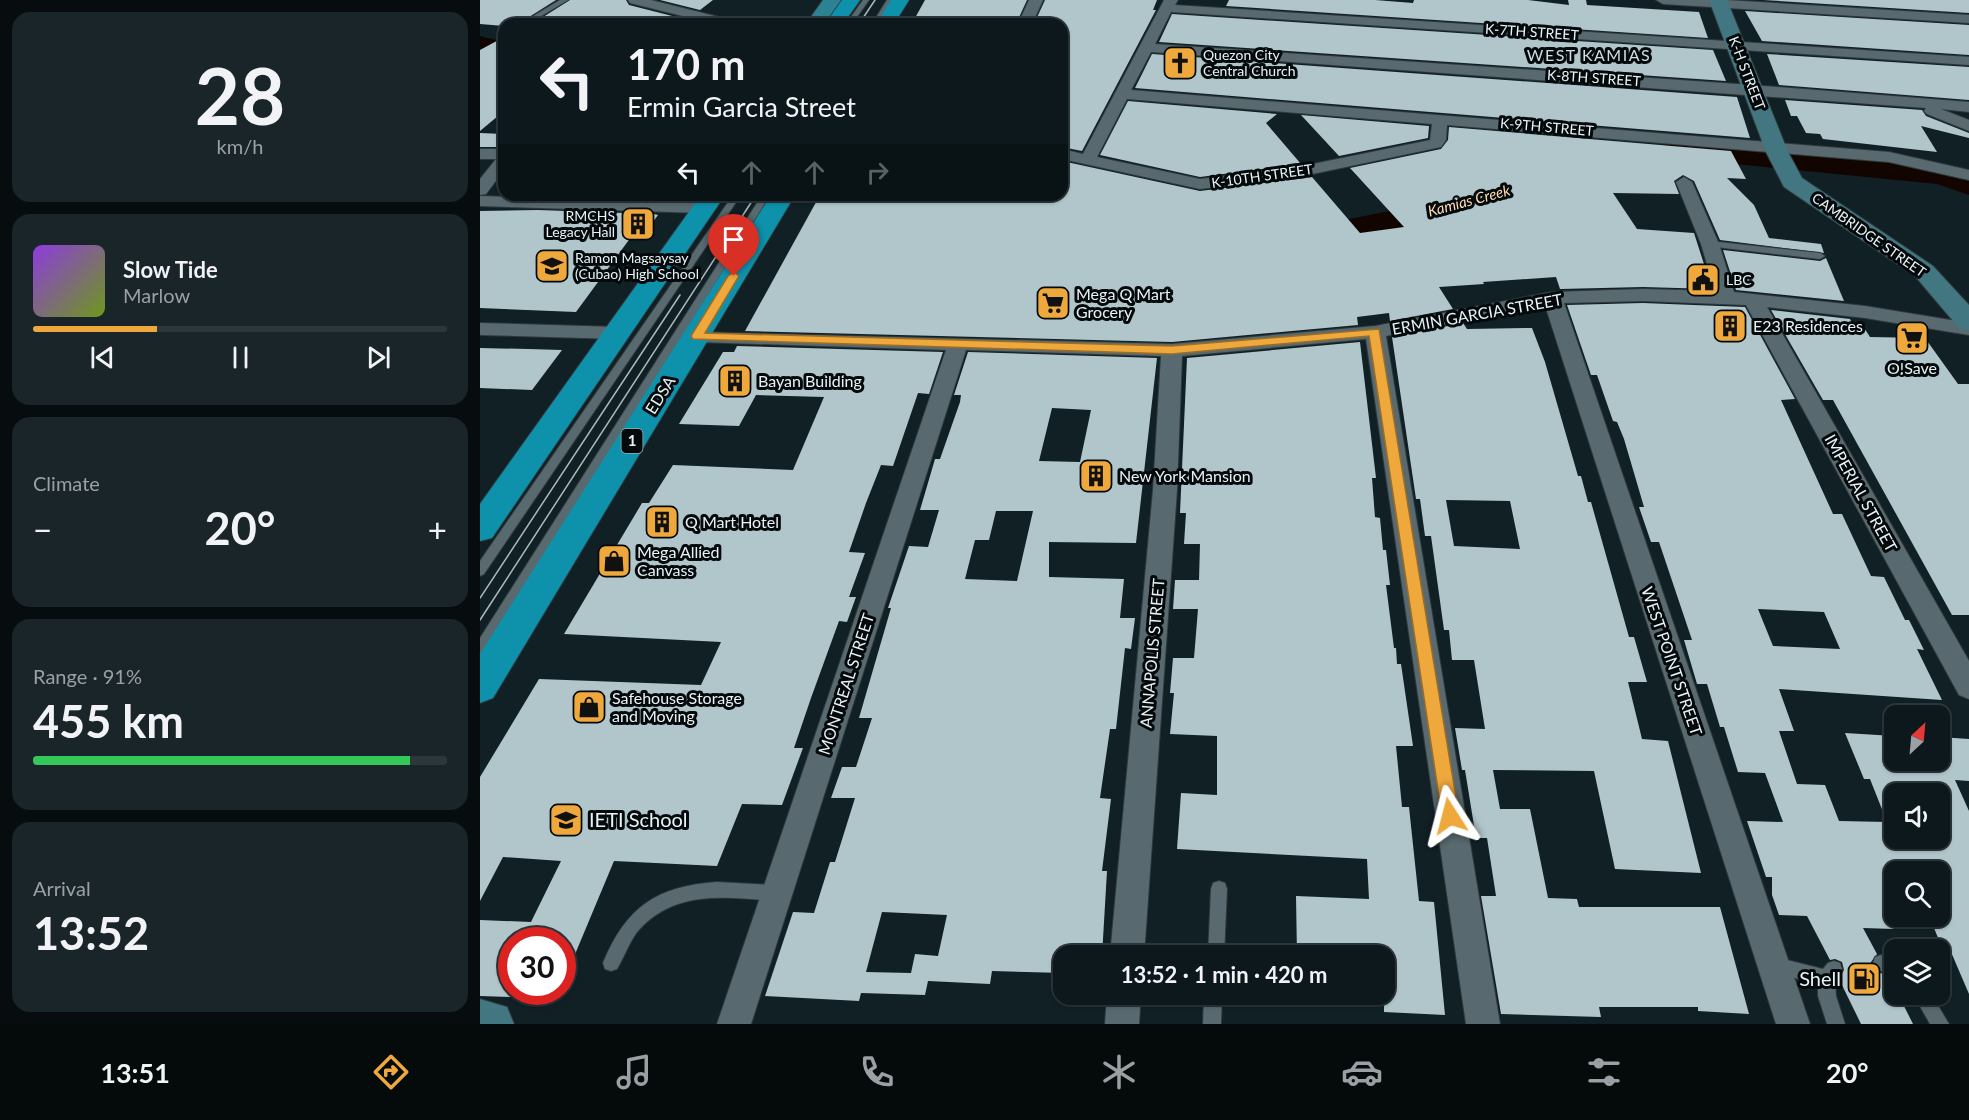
<!DOCTYPE html>
<meta charset="utf-8">
<style>
body{margin:0;font-family:Lato,sans-serif;background:#1a2529;color:#f1f3f6;height:100vh;display:flex;flex-direction:column;font-size:22px;white-space:nowrap}
*{box-sizing:border-box;margin:0}
p{font-size:20px;color:#9aa0a3}
.icon{flex:none;width:33px;height:33px;fill:none;stroke:currentColor;stroke-width:2;stroke-linecap:round;stroke-linejoin:round}
.map{position:relative;flex:1;overflow:hidden}
.sheet{display:flex;flex-direction:column;gap:12px;padding:12px;background:#070d0f;width:480px}
.sheet>*{flex:none}
.hud{position:absolute;left:18px;top:18px;width:570px;height:183px;border-radius:18px;box-shadow:0 2px 4px #0004,0 0 0 2px #2c373b;background:#0c181c;color:#f1f3f6;overflow:hidden}
.needle{width:39px;rotate:26deg}
.tools{position:absolute;left:1404px;top:705px;display:grid;gap:12px}
.tools a{display:grid;place-items:center;width:66px;height:66px;border-radius:12px;background:#0c181c;box-shadow:0 2px 4px #0004,0 0 0 2px #2c373b;font-size:30px}
.speed{position:absolute;left:18px;top:927px;display:flex;gap:12px;font-size:30px;font-weight:700;text-align:center}
.speed>*{display:grid;place-content:center;width:78px;height:78px;border-radius:50%;background:#0c181c;box-shadow:0 2px 4px #0004,0 0 0 2px #2c373b;line-height:1}
.speed .limit{border:9px solid #d22;background:#fff;color:#111}
.pin{position:absolute;display:grid;place-items:center;width:51px;height:51px;color:#fff;margin:-62px -26px;border-radius:50% 50% 50% 0;rotate:-45deg;box-shadow:0 0 6px #0007}
.pin .icon{rotate:45deg}
.me{position:absolute;width:66px;margin:-33px;rotate:351deg;stroke-linejoin:round;filter:drop-shadow(0 0 4px #0008)}
.turn{display:flex;align-items:center;gap:21px;height:126px;padding:0 30px;font-size:27px}
.turn .icon{width:78px;height:78px;stroke-width:2.5}
.turn b{display:block;font-size:42px;line-height:51px}
.lanes{display:flex;align-items:center;height:57px;padding:0 30px;background:#0003;justify-content:center;gap:30px;direction:ltr}
.lanes .off{opacity:.35}
.big{font-size:45px;font-weight:700;line-height:1.1}
.sheet .tile{flex:1;display:flex;flex-direction:column;justify-content:center;gap:9px;min-width:0;padding:0 21px;border-radius:18px;background:#1a2529}
.sheet .dial{align-items:center;gap:0}
.dial b{font-size:78px;line-height:1}
.song{display:flex;align-items:center;gap:18px}
.cover{width:72px;height:72px;border-radius:9px;background:linear-gradient(135deg,hsl(270 70% 55%),hsl(80 70% 35%))}
.played{height:6px;border-radius:3px;background:linear-gradient(90deg,#eea83c 30%,#2c373b 30%)}
.keys{display:flex;justify-content:space-around;direction:ltr}
.heat{display:flex;justify-content:space-between;align-items:center;font-size:33px;direction:ltr}
.charge{height:9px;border-radius:4px;background:linear-gradient(90deg,#34c759 91%,#2c373b 0)}
.trip{position:absolute;left:573px;top:945px;width:342px;height:60px;border-radius:18px;background:#0c181c;box-shadow:0 2px 4px #0004,0 0 0 2px #2c373b;font-weight:700;line-height:60px;text-align:center}
.menu{display:flex;height:96px;justify-content:space-around;align-items:center;background:#050a0b;color:#9aa0a3}
.menu .icon{width:42px;height:42px}
.menu .active{color:#eea83c}
.menu b{font-size:27px;color:#f1f3f6}
main{display:flex;flex:1;min-height:0}
.map>svg:first-child{display:block}
</style>
<main>
<section class="sheet">
<div class="tile dial"><b>28</b><p>km/h</p></div>
<div class="tile">
<div class="song"><i class="cover"></i><div><b>Slow Tide</b><p>Marlow</p></div></div>
<div class="played"></div>
<div class="keys"><svg class="icon" aria-label="previous" viewBox="0 0 24 24"><path d="M18 5L8 12l10 7zM5 5v14"/></svg><svg class="icon" aria-label="pause" viewBox="0 0 24 24"><path d="M8 5v14M16 5v14"/></svg><svg class="icon" aria-label="next" viewBox="0 0 24 24"><path d="M6 5l10 7-10 7zM19 5v14"/></svg></div>
</div>
<div class="tile"><p>Climate</p>
<div class="heat"><a>−</a><b class="big">20°</b><a>+</a></div>
</div>
<div class="tile"><p>Range · 91%</p><b class="big">455 km</b><div class="charge"></div></div>
<div class="tile"><p>Arrival</p><b class="big">13:52</b></div>
</section>
<div class="map">
<svg width="1489" height="1024" viewBox="0 0 1489 1024">
<rect width="100%" height="100%" fill="#102025"/>
<g fill="none" stroke-linecap="round" stroke-linejoin="round">
<!-- river -->
<path fill="#120500" fill-rule="evenodd" d="M0 36 24 42V58L0 52Z
M1194 142 1372 156 1462 167 1489 175V195L1457 184 1184 157 1179 151 1184 145Z
M973 198 984 200 989 207 984 214 816 250 804 247 800 240 804 233 816 230Z"/>
</g>
<!-- building -->
<path fill="#b1c6cb" fill-rule="evenodd" d="M0 0H76L38 24H24V26L0 24Z
M90 0H146L149 5 208 20 203 24H52Z
M180 0H233L220 10Z
M445 0H547L536 24H489L491 20 435 18Z
M565 0H677L673 10H676L602 151 582 147V24H554Z
M749 0H895L933 3 934 0H1048L1089 5 1088 0H1106L1107 5 1219 12 1228 38 746 6Z
M1283 0H1489V13Z
M1265 11 1489 25V55L1282 41Z
M692 14 1233 50 1246 81 679 42Z
M24 37V111L0 131V50Z
M672 54 1257 97 1270 138 655 88Z
M1287 54 1489 67V100L1299 85Z
M1305 100 1442 110 1446 116 1489 133V138L1441 126 1457 152 1343 139 1340 134 1326 133 1317 116H1311Z
M648 101 797 114 786 123 821 164 720 177 620 155Z
M821 115 949 126 948 138 859 156Z
M969 127 1251 151 1266 179 1247 178 1274 205 1289 238 1341 244 1344 253 1240 240 1214 181 1203 175 1194 181 1199 194 1133 193 1157 229 1214 233 1232 289 1163 287 1080 289 1076 277 1003 282 1004 284 959 287 973 309 910 321 909 313 877 317 878 325 692 342 265 331 340 195H582V161L720 191 832 177 880 233 924 227 870 168 961 149 968 140Z
M0 133 24 134V147H0Z
M58 210 174 214 178 215 165 233H154L96 312 0 308V211Z
M1243 250 1340 261 1346 258 1364 301 1256 290Z
M1163 303 1265 307 1315 399 1301 400 1353 514H1362L1391 576 1404 577 1425 620H1429L1444 650 1437 649 1462 700 1299 689 1314 731H1299L1317 784 1345 785 1359 821 1407 822 1390 779H1384L1365 733 1414 736V760H1460V737L1489 739V781L1475 780 1489 811V994L1468 945H1461L1449 916H1460V872H1414V929L1383 928 1397 954 1391 962 1393 970 1408 976 1414 994H1418L1433 1024H1381L1359 979 1364 970 1362 962 1355 959 1350 960 1327 916 1299 915 1292 895V877H1286L1267 821 1303 822 1285 773 1258 772 1244 727H1240L1227 684H1217L1204 640H1212L1179 542H1171L1159 507H1164L1144 439 1137 422 1133 421 1117 375H1111L1087 305ZM1278 609 1344 612 1360 649 1293 646ZM1414 794H1460V838H1414Z
M1291 310 1370 319 1372 323H1381L1390 337 1445 338 1478 384H1489V615H1472L1353 400H1343Z
M983 323 987 329 1052 328 1065 362 1098 476H1101L1108 502H1111L1149 637H1154L1167 682H1148L1162 739 1188 741 1221 873 1135 869 1114 771 1013 770 1020 809H1050L1068 898 1097 899 1099 907H1240L1269 1014 1218 1011V1007H1119L1121 1017 1021 1014 1001 896H1016L1007 838H996L985 770H982L975 728 1005 729 994 660H972L969 630H964L951 536H945L940 499H936L912 337ZM966 500 1030 501 1040 549 974 546Z
M880 342 896 478H892L895 517 900 518 903 550H906L910 585H906L914 648H916L917 664H921L933 746H916L922 807H929L939 901 954 902 965 1015 904 1012V956H817L816 896 889 899 887 859 697 849 701 793 737 795V736L690 734 694 693H690L693 658H714L718 609H693L695 580H719L720 544H704L706 513H700L707 358Z
M257 346 463 352 449 394 438 393 413 466 401 465 386 503 369 552 385 553 369 597H376L367 622 359 621 331 698 314 748H323L302 805 262 804 237 866 134 861 83 983 82 940H32V997L0 996V920L51 922 81 861 23 857 0 901V777L59 679 221 685 241 642 84 634 162 503H169L193 465 313 470 344 397 276 395 259 426 199 424 243 352H254Z
M0 348 48 349 82 350 52 390 0 388Z
M488 352 677 358 656 543 569 542V577L644 579 640 618H655L651 649 645 648 636 729H630L620 798 631 799 622 871H627L622 956H584V973L512 971 510 984 448 981 445 995 381 993 379 1001 285 996 313 912 334 913 350 862H355L375 798H351L362 767H376L392 718H379L411 608H408L429 546 448 547 459 510H440L455 459H460L480 402 481 395H474ZM572 408 611 410 600 462 559 461ZM516 511H553L537 581 485 579 495 540H509ZM402 912 467 915 458 956 435 954 431 973 386 972Z"/>
<g fill="none" stroke-linecap="round" stroke-linejoin="round">
<!-- lane casing -->
<g stroke="#2f393c" stroke-width="2">
<path id="lane" d="M80 0H88L48 24H40Z
M383 0H389L372 24H366Z
M407 0H413L398 24H392Z
M253 195H261L4 574 0 576V561Z
M282 195H290L5 653 0 655V638Z
M1230 241 1340 253 1345 256 1340 259 1227 246 1225 244Z
M739 881 745 883 747 889 744 956H728L731 889 733 883Z
M237 882 296 885 302 887 304 893 302 899 296 901C245 897 194 889 157 932 149 943 144 957 137 969L131 971 125 969 123 963C146 907 177 886 237 882Z
M1401 955 1414 960V976L1395 969 1393 963 1395 957Z
M1295 957 1343 969 1348 963 1354 961 1360 963 1362 969 1355 981 1356 996 1365 1024H1347L1338 996V984L1289 971 1287 965 1289 959Z
M724 994H742L741 1024H723Z
M1433 994H1451L1469 1024H1450Z"/>
</g>
<!-- street casing -->
<g stroke="#2f393c" stroke-width="2">
<path id="street" d="M148 0H171L239 17 268 20 275 24H235L150 3Z
M549 0H563L552 24H538Z
M684 0H698L695 5 1489 57V65L691 12 675 44 1272 85 1489 102V112L1461 109 1489 120V131L1447 114 1444 111 1446 108 671 52 651 90 1409 152 1489 170V180L1409 162 967 125 966 140 961 147 823 176 720 189 582 159V149L603 154ZM647 99 952 124 950 140 823 166 720 179 617 157Z
M1176 0H1246L1489 15V23L1183 4Z
M0 149H24V170L6 194 0 195V179L16 159H0Z
M1204 177 1212 182 1239 244 1254 292 1385 306 1489 323V335L1385 318 1287 307 1489 661V699L1479 695 1266 305 1163 301 1084 303 1330 1024H1296L1065 305 906 336 1020 1024H986L886 339 702 356 697 490 664 956H630L673 490 681 356 486 350 271 1024H237L466 350 217 342 210 340 207 336 210 332 692 344 895 326 1072 292 1163 289 1235 291 1221 244 1196 182Z
M0 196 223 203 232 208 223 213 0 206Z
M0 323 138 327 145 329 148 333 145 337 138 339 0 335Z
M627 994H661L659 1024H625Z"/>
</g>
<!-- secondary casing -->
<g stroke="#2f393c" stroke-width="2">
<path id="secondary" d="M1229 0H1247L1308 152 1322 178 1453 266 1489 305V330L1479 328 1435 276 1304 187 1286 152Z
M0 999 27 1007 34 1024H0Z"/>
</g>
<!-- primary casing -->
<g stroke="#2f393c" stroke-width="2">
<path id="primary" d="M343 0H361L344 24H326Z"/>
</g>
<!-- highway casing -->
<g stroke="#2f393c" stroke-width="2">
<path id="highway" d="M362 0H380L363 24H345Z
M411 0H429L414 24H396Z
M221 195H245L12 538 0 541V504Z
M291 195H315L13 698 0 703V654Z"/>
</g>
<!-- lane -->
<use href="#lane" fill="#586a6f" fill-rule="evenodd"/>
<!-- street -->
<use href="#street" fill="#586a6f" fill-rule="evenodd"/>
<!-- secondary -->
<use href="#secondary" fill="#427681" fill-rule="evenodd"/>
<!-- primary -->
<use href="#primary" fill="#2c8193" fill-rule="evenodd"/>
<!-- highway -->
<use href="#highway" fill="#0e91ab" fill-rule="evenodd"/>
<!-- tram -->
<path stroke="#adb9bc" stroke-width="1.5" d="M379 24 395 0
M0 598 200 295
M0 620 276 195"/>
</g>
<!-- route -->
<path fill="#eea83c" stroke="#9b6d27" stroke-width="1.5" d="M254 272 259 276 225 333 692 346 899 329 979 816 976 822 970 824 964 822 962 816 889 336 692 354 213 339 211 336 248 276Z"/>
<!-- icons -->
<defs>
<g id="church-square" transform="scale(1.725)"><rect x="-9" y="-9" width="18" height="18" rx="4" fill="#eea83c" stroke="#04090b"/><path d="M-1.2-6h2.4v3.5h3.3v2.4h-3.3V6h-2.4V-.1h-3.3v-2.4h3.3Z" fill="#111"/></g>
<g id="building-square" transform="scale(1.725)"><rect x="-9" y="-9" width="18" height="18" rx="4" fill="#eea83c" stroke="#04090b"/><path d="M-4-6H4V6H1V3H-1V6H-4ZM-2.5-4.3h1.7v1.8h-1.7ZM.8-4.3h1.7v1.8H.8ZM-2.5-1h1.7V.8h-1.7ZM.8-1h1.7V.8H.8Z" fill="#111"/></g>
<g id="school-square" transform="scale(1.725)"><rect x="-9" y="-9" width="18" height="18" rx="4" fill="#eea83c" stroke="#04090b"/><path d="M0-5L7-2L0 1L-7-2ZM-4 1L0 2.5L4 1V4Q0 6-4 4Z" fill="#111"/></g>
<g id="civic-square" transform="scale(1.725)"><rect x="-9" y="-9" width="18" height="18" rx="4" fill="#eea83c" stroke="#04090b"/><path d="M-.6-6.5H3V-4.5H.6V-3L4-1V1h2V6H-6V1h2V-1L-.6-3ZM-1.2 2.5V6h2.4V2.5Z" fill="#111"/></g>
<g id="supermarket-square" transform="scale(1.725)"><rect x="-9" y="-9" width="18" height="18" rx="4" fill="#eea83c" stroke="#04090b"/><path d="M-6-5.5h2.5l.6 2H6L4.5 2H-2.5L-4.4-4H-6ZM-1.5 3.2a1.3 1.3 0 1 0 .1 0ZM3 3.2a1.3 1.3 0 1 0 .1 0Z" fill="#111"/></g>
<g id="shop-square" transform="scale(1.725)"><rect x="-9" y="-9" width="18" height="18" rx="4" fill="#eea83c" stroke="#04090b"/><path d="M-5-2.5h2.3a2.7 3.5 0 0 1 5.4 0H5L5.5 6h-11ZM-1.5-2.5h3a1.5 2.3 0 0 0-3 0Z" fill="#111"/></g>
<g id="fuel-square" transform="scale(1.725)"><rect x="-9" y="-9" width="18" height="18" rx="4" fill="#eea83c" stroke="#04090b"/><path d="M-5.5-6h7V0h2V4h1.3V-2.5L3-4.5l.8-.8L6-3V5H2.5V1h-1V6h-7ZM-4.2-4.7v3.2H.2V-4.7Z" fill="#111"/></g>
</defs>
<g fill-rule="evenodd">
<use href="#church-square" x="700" y="63"/>
<use href="#building-square" x="158" y="224"/>
<use href="#school-square" x="72" y="266"/>
<use href="#civic-square" x="1223" y="280"/>
<use href="#supermarket-square" x="573" y="303"/>
<use href="#building-square" x="1250" y="326"/>
<use href="#supermarket-square" x="1432" y="338"/>
<use href="#building-square" x="255" y="381"/>
<use href="#building-square" x="616" y="476"/>
<use href="#building-square" x="182" y="522"/>
<use href="#shop-square" x="134" y="561"/>
<use href="#shop-square" x="109" y="707"/>
<use href="#school-square" x="86" y="820"/>
<use href="#fuel-square" x="1384" y="979"/>
</g>
<g text-anchor="middle" stroke-width="6" stroke-linejoin="round" paint-order="stroke">
<!-- far-street labels -->
<g font-size="14" fill="#e9f3f6" stroke="#04090b">
<text transform="translate(1052 32) rotate(4)" y="5">K-7TH STREET</text>
<text transform="translate(1267 73) rotate(69)" y="5">K-H STREET</text>
<text transform="translate(1114 78) rotate(4)" y="5">K-8TH STREET</text>
<text transform="translate(1067 127) rotate(5)" y="5">K-9TH STREET</text>
<text transform="translate(782 176) rotate(-8)" y="5">K-10TH STREET</text>
<text transform="translate(1389 235) rotate(35)" y="5">CAMBRIDGE STREET</text>
</g>
<!-- far-poi labels -->
<g font-size="14" fill="#e9f3f6" stroke="#04090b" text-anchor="start">
<text x="723" y="60">Quezon City<tspan x="723" dy="16">Central Church</tspan></text>
<text x="135" y="221" text-anchor="end">RMCHS<tspan x="135" dy="16">Legacy Hall</tspan></text>
<text x="95" y="263">Ramon Magsaysay<tspan x="95" dy="16">(Cubao) High School</tspan></text>
<text x="1246" y="285">LBC</text>
</g>
<!-- far-water labels -->
<g font-size="15" font-style="italic" fill="#fedbae" stroke="#04090b">
<text transform="translate(989 201) rotate(-15)" y="5">Kamias Creek</text>
</g>
<!-- shield labels -->
<rect fill="#04090b" stroke="#a4adb0" stroke-width="1.5" x="141.5" y="429" width="21" height="24" rx="4.5"/>
<g font-size="15" font-weight="bold" fill="#e9f3f6">
<text x="152" y="446">1</text>
</g>
<!-- far-quarter labels -->
<g font-size="16" letter-spacing="1.5" fill="#cbdfe5" stroke="#04090b">
<text x="1109" y="61">WEST KAMIAS</text>
</g>
<!-- poi labels -->
<g font-size="16" fill="#e9f3f6" stroke="#04090b" text-anchor="start">
<text x="596" y="300">Mega Q Mart<tspan x="596" dy="18">Grocery</tspan></text>
<text x="1273" y="332">E23 Residences</text>
<text x="1432" y="374" text-anchor="middle">O!Save</text>
<text x="278" y="387">Bayan Building</text>
<text x="639" y="482">New York Mansion</text>
<text x="205" y="528">Q Mart Hotel</text>
<text x="157" y="558">Mega Allied<tspan x="157" dy="18">Canvass</tspan></text>
<text x="132" y="704">Safehouse Storage<tspan x="132" dy="18">and Moving</tspan></text>
</g>
<!-- street labels -->
<g font-size="16" fill="#e9f3f6" stroke="#04090b">
<text transform="translate(997 314) rotate(-10)" y="6">ERMIN GARCIA STREET</text>
<text transform="translate(180 395) rotate(-58)" y="6">EDSA</text>
<text transform="translate(1381 493) rotate(61)" y="6">IMPERIAL STREET</text>
<text transform="translate(672 653) rotate(-85)" y="6">ANNAPOLIS STREET</text>
<text transform="translate(1192 661) rotate(71)" y="6">WEST POINT STREET</text>
<text transform="translate(366 684) rotate(-72)" y="6">MONTREAL STREET</text>
</g>
<!-- near-poi labels -->
<g font-size="20" fill="#e9f3f6" stroke="#04090b" text-anchor="start">
<text x="109" y="827">IETI School</text>
<text x="1361" y="986" text-anchor="end">Shell</text>
</g>
</g>
</svg>
<div class="tools">
<a><svg class="needle" viewBox="-14 -14 28 28"><path d="M0-13l5 13h-10z" fill="#e53935"/><path d="M0 13l5-13h-10z" fill="#9aa0a3"/></svg></a>
<a><svg class="icon" aria-label="sound" viewBox="0 0 24 24"><path d="M4 9h4l5-4v14l-5-4H4zM17 9q2 3 0 6"/></svg></a>
<a><svg class="icon" aria-label="search" viewBox="0 0 24 24"><circle cx="10" cy="10" r="6"/><path d="M15 15l6 6"/></svg></a>
<a><svg class="icon" aria-label="layers" viewBox="0 0 24 24"><path d="M12 4l9 5-9 5-9-5zM3 14l9 5 9-5"/></svg></a>
</div>
<div class="speed"><div class="limit">30</div></div>
<div class="pin" style="left:254px;top:276px;background:#d93025"><svg class="icon" aria-label="arrive" viewBox="0 0 24 24"><path d="M6 21V4h12l-3 4 3 4H6"/></svg></div>
<svg class="me" style="left:970px;top:816px" viewBox="-20 -20 40 40"><path d="M0-17L14 15 0 8-14 15z" fill="#eea83c" stroke="#fff" stroke-width="4"/></svg>
<div class="trip">13:52 · 1 min · 420 m</div>
<div class="hud">
<div class="turn"><svg class="icon" aria-label="left" viewBox="0 0 24 24"><path d="M17 20v-9H6M10 6l-5 5 5 5"/></svg><div><b>170 m</b>Ermin Garcia Street</div></div>
<div class="lanes"><svg class="icon" aria-label="left" viewBox="0 0 24 24"><path d="M17 20v-9H6M10 6l-5 5 5 5"/></svg><svg class="icon off" aria-label="ahead" viewBox="0 0 24 24"><path d="M12 20V5M6 11l6-6 6 6"/></svg><svg class="icon off" aria-label="ahead" viewBox="0 0 24 24"><path d="M12 20V5M6 11l6-6 6 6"/></svg><svg class="icon off" aria-label="right" viewBox="0 0 24 24"><path d="M7 20v-9h11M14 6l5 5-5 5"/></svg></div>
</div>
</div>
</main>
<nav class="menu">
<b>13:51</b>
<svg class="icon active" aria-label="directions" viewBox="0 0 24 24"><path d="M12 3l9 9-9 9-9-9zM9 14v-3h6M13 9l2 2-2 2"/></svg>
<svg class="icon" aria-label="music" viewBox="0 0 24 24"><path d="M9 18V5l10-2v13"/><circle cx="6" cy="18" r="3"/><circle cx="16" cy="16" r="3"/></svg>
<svg class="icon" aria-label="phone" viewBox="0 0 24 24"><path d="M5 4h4l2 5-3 2q2 4 5 5l2-3 5 2v4C11 20 4 13 5 4z"/></svg>
<svg class="icon" aria-label="climate" viewBox="0 0 24 24"><path d="M12 3v18M4 7l16 10M4 17L20 7"/></svg>
<svg class="icon" aria-label="car" viewBox="0 0 24 24"><path d="M5 17H2v-5l4-1 3-4h7l3 4 3 1v5h-3M9 17h6M6 11h13"/><circle cx="7" cy="17" r="2"/><circle cx="17" cy="17" r="2"/></svg>
<svg class="icon" aria-label="filters" viewBox="0 0 24 24"><path d="M4 7h16M4 17h16"/><circle cx="9" cy="7" r="2"/><circle cx="15" cy="17" r="2"/></svg>
<b>20°</b>
</nav>
